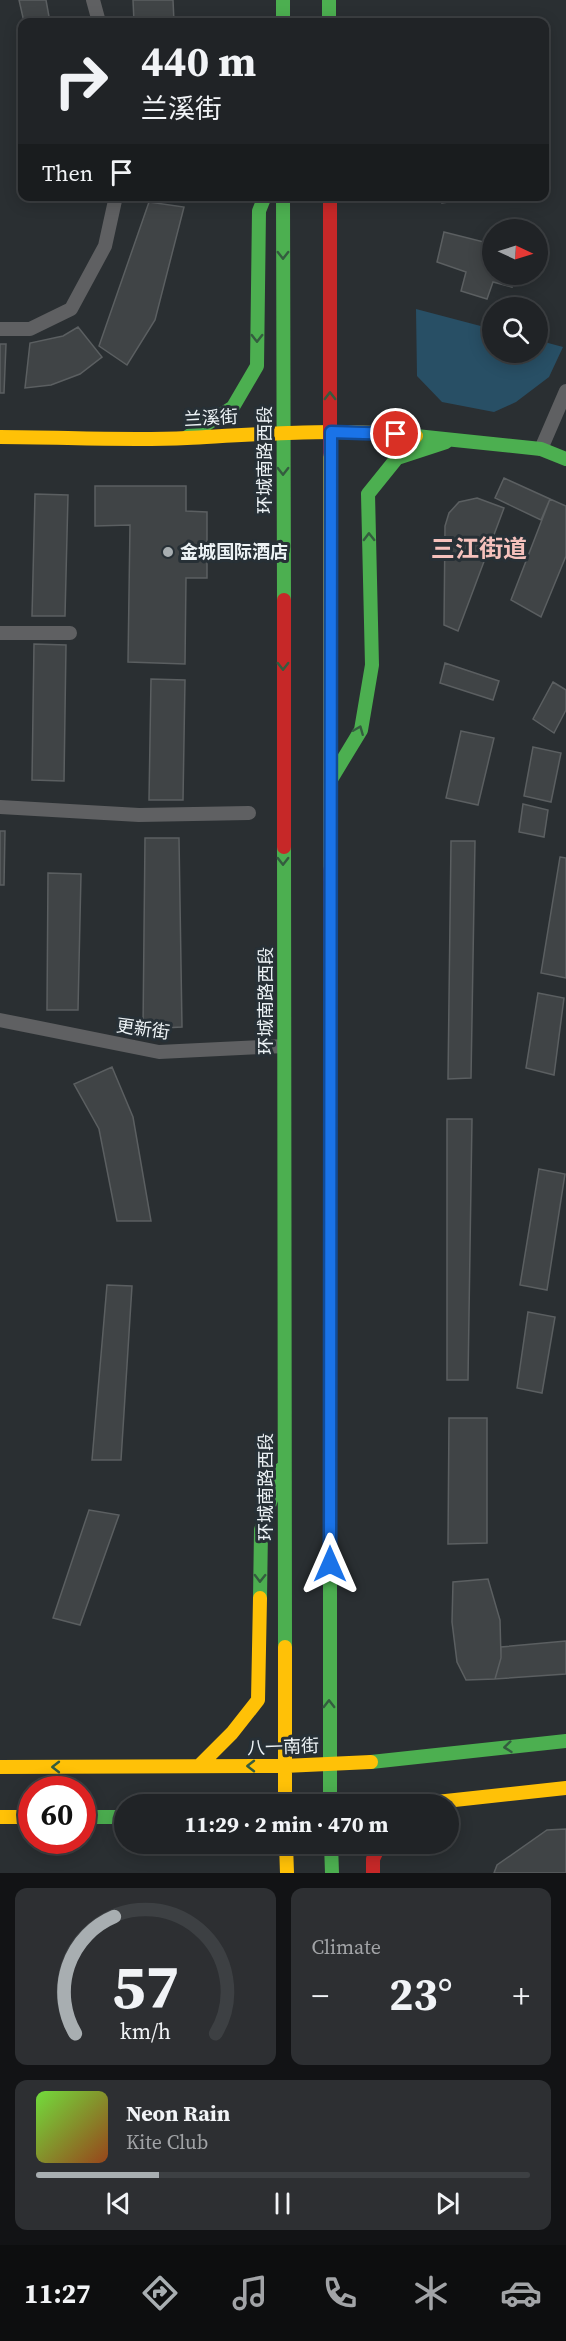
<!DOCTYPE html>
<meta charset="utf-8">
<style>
body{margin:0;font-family:"Source Serif 4","Noto Sans SC",serif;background:#2d2f32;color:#f1f3f6;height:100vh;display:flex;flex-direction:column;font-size:22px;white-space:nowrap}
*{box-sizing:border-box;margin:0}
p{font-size:20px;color:#a2a4a7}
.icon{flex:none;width:33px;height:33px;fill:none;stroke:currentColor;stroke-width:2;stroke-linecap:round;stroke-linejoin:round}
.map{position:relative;height:1873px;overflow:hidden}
.side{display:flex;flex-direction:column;gap:15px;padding:15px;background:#121315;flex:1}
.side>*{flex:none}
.hud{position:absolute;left:18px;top:18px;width:531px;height:183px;border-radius:12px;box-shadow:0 3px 15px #0003,0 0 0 2px #3d4043;background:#202326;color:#f1f3f6;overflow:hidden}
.needle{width:39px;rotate:94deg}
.tools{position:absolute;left:482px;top:219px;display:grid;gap:12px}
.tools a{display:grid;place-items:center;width:66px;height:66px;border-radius:50%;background:#202326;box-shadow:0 3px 15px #0003,0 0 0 2px #3d4043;font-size:30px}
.speed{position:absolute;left:18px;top:1776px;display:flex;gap:12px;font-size:30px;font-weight:700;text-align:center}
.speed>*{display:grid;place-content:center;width:78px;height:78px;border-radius:50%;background:#202326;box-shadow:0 3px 15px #0003,0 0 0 2px #3d4043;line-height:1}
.speed .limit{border:9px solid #d22;background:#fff;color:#111}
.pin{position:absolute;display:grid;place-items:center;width:51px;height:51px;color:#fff;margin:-26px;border:3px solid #fff;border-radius:50%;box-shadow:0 2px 6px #0007}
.me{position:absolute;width:66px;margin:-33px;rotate:0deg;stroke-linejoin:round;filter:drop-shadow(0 0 4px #0008)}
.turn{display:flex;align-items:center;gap:21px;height:126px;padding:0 24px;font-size:27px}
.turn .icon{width:78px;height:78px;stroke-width:2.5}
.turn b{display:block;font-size:42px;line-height:51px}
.then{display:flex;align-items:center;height:57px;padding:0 24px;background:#0003;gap:12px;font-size:22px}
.big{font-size:45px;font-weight:700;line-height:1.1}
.side .tile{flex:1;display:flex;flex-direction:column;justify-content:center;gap:9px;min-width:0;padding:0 21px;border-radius:12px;background:#2d2f32}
.side .dial{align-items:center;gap:0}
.dial svg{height:156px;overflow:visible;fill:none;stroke:#3d4043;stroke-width:7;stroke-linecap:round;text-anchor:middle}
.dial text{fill:#f1f3f6;stroke:none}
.song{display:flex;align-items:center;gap:18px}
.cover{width:72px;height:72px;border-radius:9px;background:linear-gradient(135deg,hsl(100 70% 55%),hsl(20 70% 35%))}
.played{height:6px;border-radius:3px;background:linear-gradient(90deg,#a8aeb1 25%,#3d4043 25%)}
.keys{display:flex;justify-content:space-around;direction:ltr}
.heat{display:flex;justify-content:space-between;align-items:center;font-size:33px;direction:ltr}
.side .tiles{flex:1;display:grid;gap:15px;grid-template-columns:1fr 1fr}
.tile:last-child{grid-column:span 2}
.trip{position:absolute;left:114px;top:1794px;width:345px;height:60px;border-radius:30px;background:#202326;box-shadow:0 3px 15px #0003,0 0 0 2px #3d4043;font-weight:700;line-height:60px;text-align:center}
.tab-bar{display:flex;height:96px;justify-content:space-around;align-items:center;background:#0d0e0f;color:#a2a4a7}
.tab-bar .icon{width:42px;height:42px}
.tab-bar .current{color:#a8aeb1}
.tab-bar b{font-size:27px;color:#f1f3f6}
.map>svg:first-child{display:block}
</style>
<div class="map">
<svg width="566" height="1873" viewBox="0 0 566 1873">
<rect width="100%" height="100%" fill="#2a2f32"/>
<!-- green -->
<path fill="#284f65" d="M416 309 492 329V352H537V340L563 347 549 377 516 402 494 412 442 402 417 376Z"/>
<!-- building -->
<path fill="#404446" stroke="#5b5f61" stroke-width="1.5" d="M19 0H46L50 22H24Z
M133 0H173L174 22H134Z
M442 196H470V199L442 203Z
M149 202 184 207 155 320 127 365 99 346Z
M444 232 492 244V274H515L512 287 493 282 487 299 461 291 466 272 437 262Z
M78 327 102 357 80 374 51 385 25 388 30 343 63 336Z
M0 344H6L4 393H0Z
M504 478 550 499 541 520 495 498Z
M95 486H186V511L207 512V578H186L185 664 128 662 130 525 95 526Z
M35 494 68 495 65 616H32Z
M477 498 504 508 458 631 444 625 445 526 449 513 459 502Z
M550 499 566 506V556L541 617 511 600Z
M34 644 66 645 64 781 32 780Z
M445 663 499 681 493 700 440 683Z
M151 679 185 680 183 800H149Z
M553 682 566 690V710L554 733 533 719Z
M461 731 494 738 478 805 446 798Z
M533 747 561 753 551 802 524 796Z
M523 804 548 810 544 837 519 832Z
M0 831H5L4 885H0Z
M145 838H179L182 1027 143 1029Z
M451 841H475L471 1078 448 1079Z
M560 857 566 858V978L541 973Z
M48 873 81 874 78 1010H47Z
M538 993 564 998 554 1075 526 1068Z
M112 1067 133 1117 151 1221H117L99 1129 74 1084Z
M447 1119H472L468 1380H447Z
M539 1169 565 1174 547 1290 520 1285Z
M107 1285 132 1286 121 1460H92Z
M528 1312 555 1317 542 1393 517 1388Z
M449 1418H487V1543L448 1544Z
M89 1510 119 1515 80 1625 53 1618Z
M488 1579 500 1620 501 1658 495 1679 466 1680 457 1662 452 1622 453 1582Z
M566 1641V1674L495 1679 501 1658V1647Z
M566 1829V1873H494L497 1865 547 1830Z"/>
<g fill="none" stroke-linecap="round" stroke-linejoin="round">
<!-- street -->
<path stroke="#5f6062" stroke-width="14" d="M93 0 99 22
M0 329H30L71 309 105 246 116 196
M541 449 566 391
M0 633H70
M0 807 139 815 249 813
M0 1020 159 1052 284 1046"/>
<!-- fast -->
<path stroke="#4caf50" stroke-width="14" d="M283 0V22
M329 0V22
M283 196 284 600
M416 436 541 449 566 459
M187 437 233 407 257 366 259 211 265 196
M330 781 361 730 372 665 368 494 397 458 446 442
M284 847 285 1647
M330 1163V1804
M260 1598 261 1530 281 1469
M371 1762 566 1741
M82 1817H124
M331 1844 332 1873"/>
<!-- slow -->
<path stroke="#ffc107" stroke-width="14" d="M0 437C62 437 125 441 187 438 263 434 340 428 416 436
M330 453V870
M285 1647V1804
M199 1766 232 1733 258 1700 260 1598
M0 1767 284 1766 371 1762
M418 1804 566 1788
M0 1817H32
M286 1844 287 1873"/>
<!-- jam -->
<path stroke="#c62828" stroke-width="14" d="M330 196V453
M284 600V847
M330 870V1163
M373 1873V1859L380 1844"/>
</g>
<!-- one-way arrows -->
<defs><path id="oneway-chevron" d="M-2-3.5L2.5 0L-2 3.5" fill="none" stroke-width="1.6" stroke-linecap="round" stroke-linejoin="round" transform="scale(1.5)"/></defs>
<g stroke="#345c3f">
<use href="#oneway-chevron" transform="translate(283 255) rotate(90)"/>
<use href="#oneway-chevron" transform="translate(257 338) rotate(90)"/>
<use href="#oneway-chevron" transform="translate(330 396) rotate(-90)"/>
<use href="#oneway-chevron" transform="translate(283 471) rotate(90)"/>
<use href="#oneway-chevron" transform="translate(369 537) rotate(-91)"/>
<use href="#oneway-chevron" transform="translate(283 666) rotate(90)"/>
<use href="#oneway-chevron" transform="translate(359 730) rotate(-68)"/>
<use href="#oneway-chevron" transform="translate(283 861) rotate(90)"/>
<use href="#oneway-chevron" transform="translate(260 1578) rotate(91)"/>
<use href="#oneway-chevron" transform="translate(329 1704) rotate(-90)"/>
<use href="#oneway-chevron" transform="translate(508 1747) rotate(174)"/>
<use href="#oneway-chevron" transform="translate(251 1766) rotate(180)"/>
<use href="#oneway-chevron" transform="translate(56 1767) rotate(180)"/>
</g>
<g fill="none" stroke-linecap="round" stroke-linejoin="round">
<!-- route casing -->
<g stroke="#114b97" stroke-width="15">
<path id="route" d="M330 1564 331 432 396 434"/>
</g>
<!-- route -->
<use href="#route" stroke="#1a73e8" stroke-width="10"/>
</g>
<!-- markers -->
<circle fill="#a8aeb1" stroke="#273036" stroke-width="2" cx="168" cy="552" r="6"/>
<g text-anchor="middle" stroke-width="6" stroke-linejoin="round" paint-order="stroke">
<!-- street labels -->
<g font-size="18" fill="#ecf2f5" stroke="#273036">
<text transform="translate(211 418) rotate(-3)" y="6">兰溪街</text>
<text transform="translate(265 460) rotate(-90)" y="6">环城南路西段</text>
<text transform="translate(266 1001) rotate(-90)" y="6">环城南路西段</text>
<text transform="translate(143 1029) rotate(8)" y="6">更新街</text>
<text transform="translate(266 1487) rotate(-90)" y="6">环城南路西段</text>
<text transform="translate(283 1747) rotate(-2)" y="6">八一南街</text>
</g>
<!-- poi labels -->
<g font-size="18" font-weight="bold" fill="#ecf2f5" stroke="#273036" text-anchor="start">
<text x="180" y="558">金城国际酒店</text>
</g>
<!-- district labels -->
<g font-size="24" font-weight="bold" fill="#f5c1bc" stroke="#273036">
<text x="479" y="557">三江街道</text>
</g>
</g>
</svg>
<div class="tools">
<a><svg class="needle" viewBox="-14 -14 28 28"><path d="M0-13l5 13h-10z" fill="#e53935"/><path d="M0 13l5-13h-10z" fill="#a2a4a7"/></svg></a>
<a><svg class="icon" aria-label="search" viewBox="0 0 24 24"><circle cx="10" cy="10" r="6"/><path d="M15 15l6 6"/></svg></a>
</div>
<div class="speed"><div class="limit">60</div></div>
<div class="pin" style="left:396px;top:434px;background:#d93025"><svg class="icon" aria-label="arrive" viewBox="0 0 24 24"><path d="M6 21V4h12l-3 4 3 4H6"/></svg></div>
<svg class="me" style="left:330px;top:1564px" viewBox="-20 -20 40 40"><path d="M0-17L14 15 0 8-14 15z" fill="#1a73e8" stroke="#fff" stroke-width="4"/></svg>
<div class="trip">11:29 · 2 min · 470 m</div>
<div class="hud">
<div class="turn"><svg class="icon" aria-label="right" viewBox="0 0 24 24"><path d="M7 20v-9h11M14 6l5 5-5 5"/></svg><div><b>440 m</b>兰溪街</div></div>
<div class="then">Then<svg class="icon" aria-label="arrive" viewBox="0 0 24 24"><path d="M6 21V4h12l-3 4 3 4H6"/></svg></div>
</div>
</div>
<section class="side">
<div class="tiles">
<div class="tile dial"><svg viewBox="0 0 100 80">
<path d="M14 69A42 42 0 1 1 86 69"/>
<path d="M14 69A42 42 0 0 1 34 9" stroke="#a8aeb1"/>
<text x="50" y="56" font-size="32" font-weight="700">57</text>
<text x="50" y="72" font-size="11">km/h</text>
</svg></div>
<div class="tile"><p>Climate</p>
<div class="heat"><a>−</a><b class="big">23°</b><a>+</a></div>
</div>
<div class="tile">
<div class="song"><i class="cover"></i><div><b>Neon Rain</b><p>Kite Club</p></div></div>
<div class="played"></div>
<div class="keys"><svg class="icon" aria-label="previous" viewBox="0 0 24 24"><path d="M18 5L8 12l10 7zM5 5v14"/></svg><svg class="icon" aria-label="pause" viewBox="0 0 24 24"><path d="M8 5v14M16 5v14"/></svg><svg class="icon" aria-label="next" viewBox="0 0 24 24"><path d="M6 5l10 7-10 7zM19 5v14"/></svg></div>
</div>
</div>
</section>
<nav class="tab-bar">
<b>11:27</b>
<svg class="icon current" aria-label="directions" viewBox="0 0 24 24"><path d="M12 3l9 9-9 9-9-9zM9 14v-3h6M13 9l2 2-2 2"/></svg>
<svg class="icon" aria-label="music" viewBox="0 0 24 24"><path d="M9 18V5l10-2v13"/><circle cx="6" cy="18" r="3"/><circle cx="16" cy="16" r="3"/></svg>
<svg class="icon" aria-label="phone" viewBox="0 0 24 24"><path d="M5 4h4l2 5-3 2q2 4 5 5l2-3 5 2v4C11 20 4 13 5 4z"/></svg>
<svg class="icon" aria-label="climate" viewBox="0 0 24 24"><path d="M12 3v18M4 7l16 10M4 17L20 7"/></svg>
<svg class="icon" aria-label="car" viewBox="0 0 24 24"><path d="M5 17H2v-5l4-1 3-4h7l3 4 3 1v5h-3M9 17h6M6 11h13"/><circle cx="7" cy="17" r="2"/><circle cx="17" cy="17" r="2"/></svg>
</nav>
